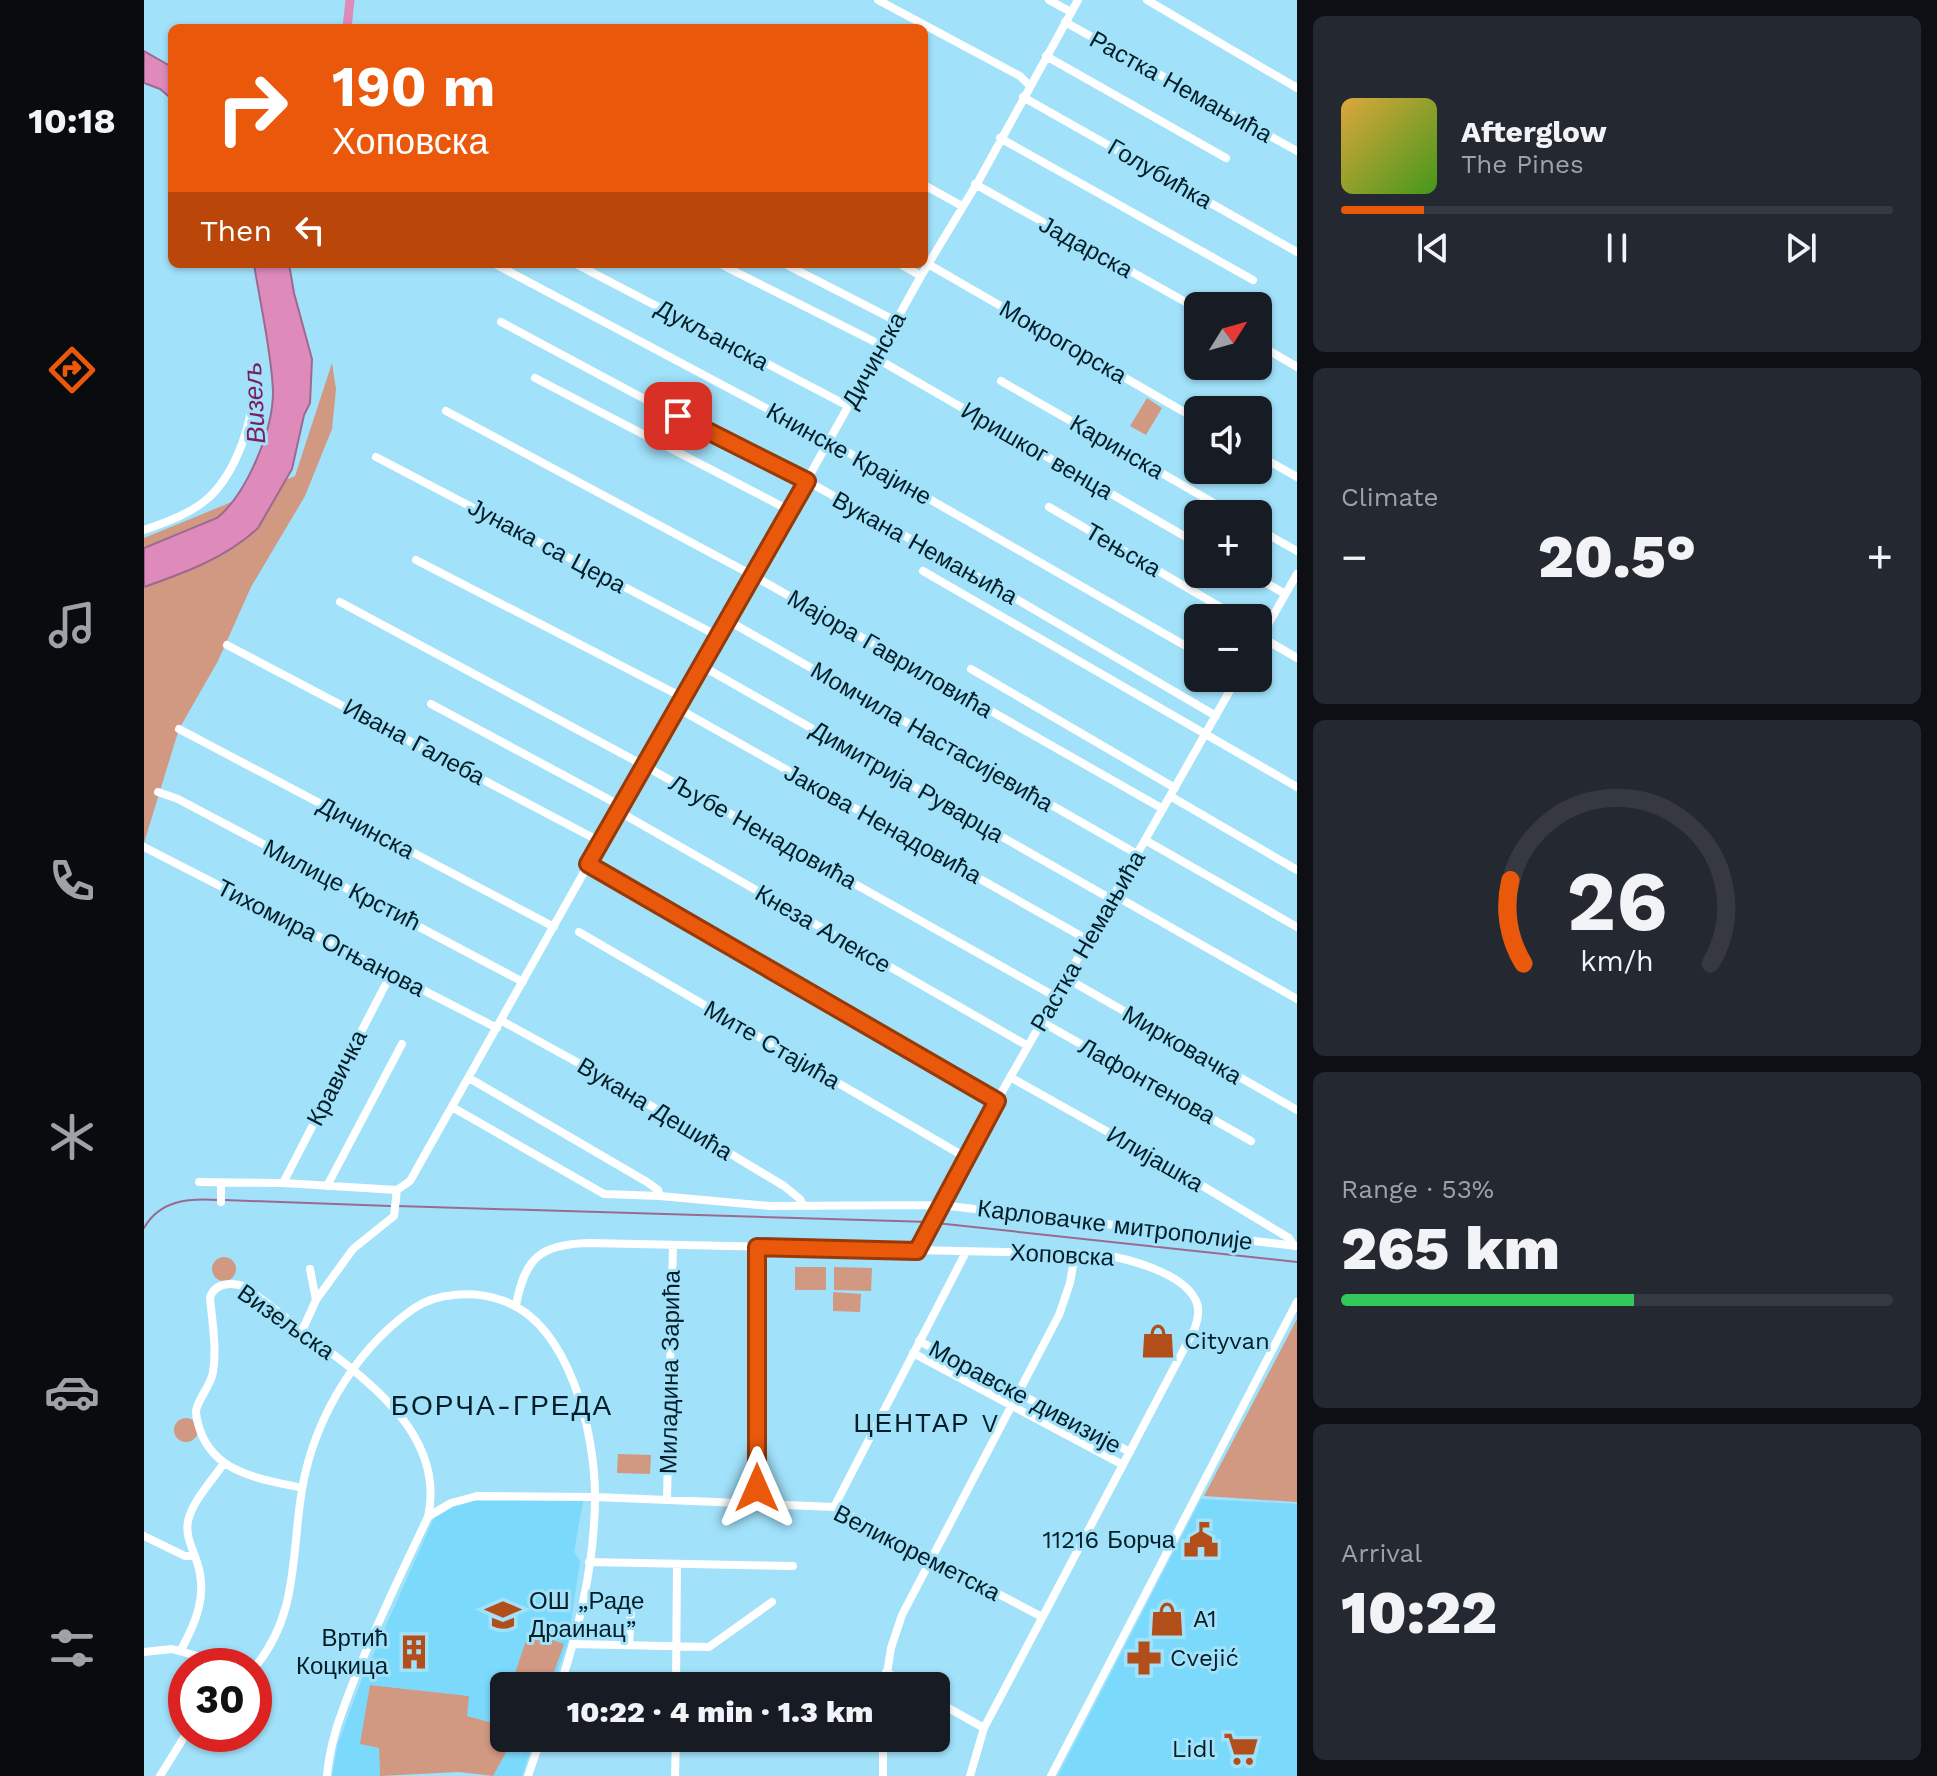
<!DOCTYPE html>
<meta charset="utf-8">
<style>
body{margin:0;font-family:"Work Sans",sans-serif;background:#242831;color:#f1f3f6;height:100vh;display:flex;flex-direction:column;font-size:30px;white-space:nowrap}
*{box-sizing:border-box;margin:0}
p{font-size:26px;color:#9ea1a6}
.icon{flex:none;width:44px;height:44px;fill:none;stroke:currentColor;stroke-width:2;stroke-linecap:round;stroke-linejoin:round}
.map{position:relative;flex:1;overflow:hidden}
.sheet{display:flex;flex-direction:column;gap:16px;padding:16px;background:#0d0f14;width:640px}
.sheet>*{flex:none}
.top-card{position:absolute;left:24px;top:24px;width:760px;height:244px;border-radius:12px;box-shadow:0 2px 6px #0004;background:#ea580c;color:#fff;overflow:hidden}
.needle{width:52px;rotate:53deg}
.controls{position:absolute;left:1040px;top:292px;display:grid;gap:16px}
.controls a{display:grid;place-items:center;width:88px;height:88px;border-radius:12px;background:#171b24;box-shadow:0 2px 6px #0004;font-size:40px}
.speed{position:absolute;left:24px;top:1648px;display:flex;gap:16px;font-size:40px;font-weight:700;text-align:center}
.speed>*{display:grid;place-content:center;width:104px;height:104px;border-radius:50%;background:#171b24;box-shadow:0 2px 6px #0004;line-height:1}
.speed .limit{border:12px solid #d22;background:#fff;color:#111}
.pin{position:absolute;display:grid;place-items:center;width:68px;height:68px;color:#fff;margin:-34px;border-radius:16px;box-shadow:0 4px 12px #0006}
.me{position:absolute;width:88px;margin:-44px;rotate:0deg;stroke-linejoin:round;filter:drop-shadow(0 0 6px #0008)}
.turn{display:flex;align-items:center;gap:28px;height:168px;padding:0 32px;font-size:36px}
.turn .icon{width:104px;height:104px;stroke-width:2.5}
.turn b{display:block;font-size:56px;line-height:68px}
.then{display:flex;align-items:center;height:76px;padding:0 32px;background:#0003;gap:16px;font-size:30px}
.big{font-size:60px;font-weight:800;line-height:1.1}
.sheet .card{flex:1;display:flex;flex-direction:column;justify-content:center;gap:12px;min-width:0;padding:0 28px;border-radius:12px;background:#242831}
.sheet .dial{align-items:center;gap:0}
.dial svg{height:208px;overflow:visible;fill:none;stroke:#363941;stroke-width:7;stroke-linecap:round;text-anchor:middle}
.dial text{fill:#f1f3f6;stroke:none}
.song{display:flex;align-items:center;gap:24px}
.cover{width:96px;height:96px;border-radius:12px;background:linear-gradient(135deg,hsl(40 70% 55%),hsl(100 70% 35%))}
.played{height:8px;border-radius:4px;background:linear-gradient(90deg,#ea580c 15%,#363941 15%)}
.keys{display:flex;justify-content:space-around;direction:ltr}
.heat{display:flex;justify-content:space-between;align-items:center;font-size:44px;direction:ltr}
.charge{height:12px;border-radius:6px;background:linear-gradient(90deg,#34c759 53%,#363941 0)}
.trip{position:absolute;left:346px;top:1672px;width:460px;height:80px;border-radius:12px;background:#171b24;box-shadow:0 2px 6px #0004;font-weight:800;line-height:80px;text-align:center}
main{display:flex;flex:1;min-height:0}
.tabs{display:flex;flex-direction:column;width:144px;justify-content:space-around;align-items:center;background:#090b0e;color:#9ea1a6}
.tabs .icon{width:56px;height:56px}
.tabs .on{color:#ea580c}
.tabs b{font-size:36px;color:#f1f3f6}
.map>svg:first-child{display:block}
</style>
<main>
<nav class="tabs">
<b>10:18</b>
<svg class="icon on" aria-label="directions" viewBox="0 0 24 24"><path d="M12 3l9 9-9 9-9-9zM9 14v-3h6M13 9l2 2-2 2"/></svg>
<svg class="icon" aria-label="music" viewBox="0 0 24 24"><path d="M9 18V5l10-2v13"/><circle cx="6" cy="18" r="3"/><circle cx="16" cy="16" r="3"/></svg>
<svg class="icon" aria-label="phone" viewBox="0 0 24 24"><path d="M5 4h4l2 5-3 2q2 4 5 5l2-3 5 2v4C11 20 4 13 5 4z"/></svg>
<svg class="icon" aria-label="climate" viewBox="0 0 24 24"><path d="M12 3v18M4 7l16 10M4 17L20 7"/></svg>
<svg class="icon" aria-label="car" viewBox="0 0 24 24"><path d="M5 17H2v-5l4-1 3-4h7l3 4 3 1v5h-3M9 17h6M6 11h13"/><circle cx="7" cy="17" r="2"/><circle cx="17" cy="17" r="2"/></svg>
<svg class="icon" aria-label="filters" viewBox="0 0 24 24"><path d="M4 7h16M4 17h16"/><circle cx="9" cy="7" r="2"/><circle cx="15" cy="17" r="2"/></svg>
</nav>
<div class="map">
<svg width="1153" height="1776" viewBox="0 0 1153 1776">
<rect width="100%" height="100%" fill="#a1e1fa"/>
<!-- built -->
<path fill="#7bd9fc" d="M1057 1499 1153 1504V1776H914Z
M329 1501H439L430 1552 436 1561 424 1642 408 1686H360V1726L322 1716 325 1696 227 1685 217 1744 235 1748 236 1776H188L194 1744 216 1684 290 1518 309 1507Z
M370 1738H390L378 1776H349Z"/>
<!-- green -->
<path fill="#d19981" d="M188 363 192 389 188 429 161 496 107 587 74 661 35 729 0 843V538L151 476Z
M1003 398 1018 408 1002 435 986 426Z
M68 1269a12 12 0 1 1 24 0a12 12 0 1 1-24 0Z
M651 1267H682V1290H651Z
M690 1267 728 1268 727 1291 690 1290Z
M689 1292 717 1294 716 1312 689 1311Z
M1153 1319V1502L1060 1496Z
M30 1430a12 12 0 1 1 24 0a12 12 0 1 1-24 0Z
M474 1454 507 1455 506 1474 473 1473Z
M385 1632 420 1644 405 1686H389L369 1679Z
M226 1685 325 1696 323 1716 360 1726V1738H370L349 1776 315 1772 236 1776 235 1748 216 1744Z"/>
<!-- water -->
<path fill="#de8bbb" stroke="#9c6a8f" stroke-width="2" d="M0 51 28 67V99L16 89 0 83Z
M110 264H145L150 293 168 359 166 403 160 415 148 469 114 528C82 558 40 573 0 587V548L73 518C103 494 129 430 129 392 128 354 116 303 110 264Z"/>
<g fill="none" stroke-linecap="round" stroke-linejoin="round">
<!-- stream -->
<path stroke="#9c6a8f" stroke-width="2" d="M81 1200 246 1206
M253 1206 786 1222
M792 1223 1153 1262
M0 1228C16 1200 45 1198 74 1200"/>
<!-- canal -->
<path stroke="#de8bbb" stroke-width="9" d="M203 28 206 0"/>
<!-- street -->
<path stroke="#fff" stroke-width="8" d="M734 0 876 76 885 85
M905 0 927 12
M1003 0 1153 88
M921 22 1153 151
M902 56 1082 158
M879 97 1153 252
M856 138 1109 280
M831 184 1054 309
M780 185 818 206
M351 264 684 441 1054 653
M432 264 704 406
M641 264 752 321
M756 264 777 276
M784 264 1054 420
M580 266 739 346
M357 322 508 403 663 481 843 582 1072 716
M1114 344 1153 367
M732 358 1054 544
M391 378 645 510
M857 381 1089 514
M302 411 608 575 1019 809
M1114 455 1153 477
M232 457 574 636
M905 507 1095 618
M1114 529 1153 551
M0 530C54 511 77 499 98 444 107 419 112 396 109 370
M272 560 540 698
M779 571 1153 787
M1107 574 1141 594
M196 602 501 766 912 997
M583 620 993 854
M1117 637 1153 658
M1114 642 1153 574
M83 645 457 842
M558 666 967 899
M827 669 1031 788
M287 704 477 806
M535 709 944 940
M35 729 410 927
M14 792 34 799 379 982
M1026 796 1153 870
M474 811 884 1046
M1001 840 1153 927
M0 847 353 1028
M444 864 853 1101
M970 895 1153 999
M435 932 821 1157
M922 978 1153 1110
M358 1021 449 1071 640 1186 656 1199 659 1205
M898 1022 1107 1141
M866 1077 1037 1173 1145 1238 1150 1246
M325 1078 503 1182 514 1190 516 1196
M308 1107 460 1194 516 1196 626 1206 796 1205 1153 1246
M55 1182 139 1183 253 1190 266 1181 457 842 535 709 777 276 835 180 934 0
M139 1183 247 974
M183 1186 258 1044
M77 1202V1183
M773 1251 821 1157 1093 678
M172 1300 209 1249 250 1216 253 1190
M372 1305C381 1258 396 1244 445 1243L955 1254C982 1258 1037 1272 1051 1299 1057 1309 1054 1320 1050 1330L840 1728 826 1776
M158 1331 172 1300 166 1269
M775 1341 986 1452
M769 1353 979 1465
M158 1488C118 1479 71 1474 56 1430 54 1424 52 1417 52 1411 54 1398 67 1386 69 1372 73 1347 68 1321 66 1297 71 1283 87 1282 99 1286 123 1302 145 1321 168 1338 224 1381 302 1435 284 1517 259 1569 234 1621 212 1675 199 1709 186 1739 183 1776
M523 1499 529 1245
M612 1503 613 1247
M690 1507 822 1252
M285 1516 307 1503 333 1496 451 1497 690 1507 898 1617
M0 1536 41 1556H51
M445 1562 649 1566
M429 1644 565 1647 628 1602
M485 1645 487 1607
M37 1650C52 1622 64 1595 53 1562 49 1549 41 1536 44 1521 49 1500 68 1481 80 1463
M0 1652 28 1649 90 1666
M110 1668C152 1619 148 1562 156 1503 165 1428 207 1353 269 1309 293 1292 330 1291 357 1300 425 1322 451 1432 451 1496 451 1560 436 1626 416 1686
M742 1672 766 1686
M532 1686 533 1564
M741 1686 747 1648 758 1615 915 1315 926 1283 931 1254
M792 1701 840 1728
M16 1776 42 1734
M384 1776 397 1738
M531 1776 532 1738
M739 1776V1738
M907 1776 1153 1302"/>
</g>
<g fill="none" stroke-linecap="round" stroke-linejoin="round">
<!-- route casing -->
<g stroke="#983908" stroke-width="20">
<path id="route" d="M534 416 663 481 444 864 853 1101 773 1251 613 1247V1488"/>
</g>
<!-- route -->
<use href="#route" stroke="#ea580c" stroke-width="14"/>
</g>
<!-- icons -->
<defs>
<g id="shop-bare" transform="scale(2.76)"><path d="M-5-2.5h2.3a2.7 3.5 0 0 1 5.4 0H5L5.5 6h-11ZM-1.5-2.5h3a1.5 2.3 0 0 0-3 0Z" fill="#b24e19" stroke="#a1e1fa" stroke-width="2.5" paint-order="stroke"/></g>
<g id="civic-bare" transform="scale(2.76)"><path d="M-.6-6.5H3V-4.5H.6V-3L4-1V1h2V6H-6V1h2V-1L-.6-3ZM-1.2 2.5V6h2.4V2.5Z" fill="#b24e19" stroke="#a1e1fa" stroke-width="2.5" paint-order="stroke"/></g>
<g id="school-bare" transform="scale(2.76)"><path d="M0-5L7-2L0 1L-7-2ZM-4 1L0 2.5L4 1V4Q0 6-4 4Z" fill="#b24e19" stroke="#a1e1fa" stroke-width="2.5" paint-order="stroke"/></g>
<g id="building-bare" transform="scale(2.76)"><path d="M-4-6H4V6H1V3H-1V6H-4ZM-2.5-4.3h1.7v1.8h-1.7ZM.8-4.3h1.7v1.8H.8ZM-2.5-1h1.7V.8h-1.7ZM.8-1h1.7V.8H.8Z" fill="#b24e19" stroke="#a1e1fa" stroke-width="2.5" paint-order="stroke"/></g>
<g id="pharmacy-bare" transform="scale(2.76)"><path d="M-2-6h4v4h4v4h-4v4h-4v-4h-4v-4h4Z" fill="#b24e19" stroke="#a1e1fa" stroke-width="2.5" paint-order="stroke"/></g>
<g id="supermarket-bare" transform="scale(2.76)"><path d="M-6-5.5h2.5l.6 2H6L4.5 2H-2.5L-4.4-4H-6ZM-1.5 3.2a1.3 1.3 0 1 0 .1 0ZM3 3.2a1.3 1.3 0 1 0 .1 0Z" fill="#b24e19" stroke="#a1e1fa" stroke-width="2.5" paint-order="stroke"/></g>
</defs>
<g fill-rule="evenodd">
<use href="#shop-bare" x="1014" y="1341"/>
<use href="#civic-bare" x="1057" y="1540"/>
<use href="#school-bare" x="359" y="1615"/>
<use href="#shop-bare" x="1023" y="1619"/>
<use href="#building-bare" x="270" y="1652"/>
<use href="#pharmacy-bare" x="1000" y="1658"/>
<use href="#supermarket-bare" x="1097" y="1749"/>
</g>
<g text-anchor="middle" stroke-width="6" stroke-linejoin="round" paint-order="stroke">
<!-- street labels -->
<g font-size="24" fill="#031e27" stroke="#a1e1fa">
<text transform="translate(1037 87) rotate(29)" y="8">Растка Немањића</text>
<text transform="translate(1016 174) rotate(30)" y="8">Голубићка</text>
<text transform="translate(942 247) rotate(29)" y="8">Јадарска</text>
<text transform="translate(568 335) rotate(28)" y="8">Дукљанска</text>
<text transform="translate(919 342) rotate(30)" y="8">Мокрогорска</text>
<text transform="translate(730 360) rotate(-61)" y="8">Дичинска</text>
<text transform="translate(973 447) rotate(30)" y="8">Каринска</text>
<text transform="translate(893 451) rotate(30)" y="8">Иришког венца</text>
<text transform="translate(705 454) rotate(29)" y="8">Книнске Крајине</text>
<text transform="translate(403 546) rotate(28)" y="8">Јунака са Цера</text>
<text transform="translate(781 548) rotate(29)" y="8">Вукана Немањића</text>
<text transform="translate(979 550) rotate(30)" y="8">Тењска</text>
<text transform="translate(746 654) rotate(30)" y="8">Мајора Гавриловића</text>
<text transform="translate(788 737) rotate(30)" y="8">Момчила Настасијевића</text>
<text transform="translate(270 742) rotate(28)" y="8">Ивана Галеба</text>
<text transform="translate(763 782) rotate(30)" y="8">Димитрија Руварца</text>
<text transform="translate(739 824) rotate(29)" y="8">Јакова Ненадовића</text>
<text transform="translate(222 828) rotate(28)" y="8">Дичинска</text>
<text transform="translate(619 832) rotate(29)" y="8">Љубе Ненадовића</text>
<text transform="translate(198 885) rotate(27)" y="8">Милице Крстић</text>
<text transform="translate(679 929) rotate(30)" y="8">Кнеза Алексе</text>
<text transform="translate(177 938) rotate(27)" y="8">Тихомира Огњанова</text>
<text transform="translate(944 941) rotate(-60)" y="8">Растка Немањића</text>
<text transform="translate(628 1045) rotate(30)" y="8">Мите Стајића</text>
<text transform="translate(1038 1045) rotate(30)" y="8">Мирковачка</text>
<text transform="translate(193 1078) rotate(-63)" y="8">Кравичка</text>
<text transform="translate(1003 1081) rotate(29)" y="8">Лафонтенова</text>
<text transform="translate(511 1109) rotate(31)" y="8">Вукана Дешића</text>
<text transform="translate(1011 1159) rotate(30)" y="8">Илијашка</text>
<text transform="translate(971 1225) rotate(7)" y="8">Карловачке митрополије</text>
<text transform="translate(918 1255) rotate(3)" y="8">Хоповска</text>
<text transform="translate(142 1322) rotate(35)" y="8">Визељска</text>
<text transform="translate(526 1372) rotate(-89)" y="8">Миладина Зарића</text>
<text transform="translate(881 1397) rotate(28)" y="8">Моравске дивизије</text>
<text transform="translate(773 1553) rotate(27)" y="8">Великореметска</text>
</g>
<!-- poi labels -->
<g font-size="24" fill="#031e27" stroke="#a1e1fa" text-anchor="start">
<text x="1040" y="1349">Cityvan</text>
<text x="1031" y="1548" text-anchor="end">11216 Борча</text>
<text x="385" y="1609">ОШ „Раде<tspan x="385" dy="28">Драинац”</tspan></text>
<text x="1049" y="1627">A1</text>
<text x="244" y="1646" text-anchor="end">Вртић<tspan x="244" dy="28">Коцкица</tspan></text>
<text x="1026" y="1666">Cvejić</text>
<text x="1071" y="1757" text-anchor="end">Lidl</text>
</g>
<!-- water labels -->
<g font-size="26" font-style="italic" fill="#7d1d5d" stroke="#a1e1fa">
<text transform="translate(110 403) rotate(-93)" y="9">Визељ</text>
</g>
<!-- neighbourhood labels -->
<g font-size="26" letter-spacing="2" fill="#031e27" stroke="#a1e1fa">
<text x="783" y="1432">ЦЕНТАР V</text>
</g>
<!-- quarter labels -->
<g font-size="28" letter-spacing="2" fill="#031e27" stroke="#a1e1fa">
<text x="358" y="1415">БОРЧА-ГРЕДА</text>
</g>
</g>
</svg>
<div class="controls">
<a><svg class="needle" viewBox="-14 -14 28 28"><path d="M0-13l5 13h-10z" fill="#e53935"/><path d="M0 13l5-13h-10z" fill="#9ea1a6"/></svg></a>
<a><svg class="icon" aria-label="sound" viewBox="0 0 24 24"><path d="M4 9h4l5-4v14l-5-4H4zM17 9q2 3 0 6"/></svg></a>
<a>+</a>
<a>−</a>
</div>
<div class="speed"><div class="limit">30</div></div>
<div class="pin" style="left:534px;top:416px;background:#d93025"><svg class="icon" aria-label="arrive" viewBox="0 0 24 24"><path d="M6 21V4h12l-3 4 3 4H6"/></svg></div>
<svg class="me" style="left:613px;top:1488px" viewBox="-20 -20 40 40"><path d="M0-17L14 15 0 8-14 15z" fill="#ea580c" stroke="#fff" stroke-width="4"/></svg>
<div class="trip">10:22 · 4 min · 1.3 km</div>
<div class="top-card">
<div class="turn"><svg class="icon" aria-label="right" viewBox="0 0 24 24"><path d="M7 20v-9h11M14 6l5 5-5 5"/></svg><div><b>190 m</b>Хоповска</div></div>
<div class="then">Then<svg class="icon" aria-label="left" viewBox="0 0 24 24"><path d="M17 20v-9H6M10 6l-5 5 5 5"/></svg></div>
</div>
</div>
<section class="sheet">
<div class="card">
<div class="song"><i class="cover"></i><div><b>Afterglow</b><p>The Pines</p></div></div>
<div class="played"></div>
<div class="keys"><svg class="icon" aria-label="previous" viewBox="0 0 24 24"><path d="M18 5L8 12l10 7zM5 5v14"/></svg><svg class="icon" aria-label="pause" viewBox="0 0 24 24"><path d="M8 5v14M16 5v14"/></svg><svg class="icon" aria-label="next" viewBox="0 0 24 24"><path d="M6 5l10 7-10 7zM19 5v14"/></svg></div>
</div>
<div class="card"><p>Climate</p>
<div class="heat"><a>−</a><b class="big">20.5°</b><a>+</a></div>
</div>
<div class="card dial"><svg viewBox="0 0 100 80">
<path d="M14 69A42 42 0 1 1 86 69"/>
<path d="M14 69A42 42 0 0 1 9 37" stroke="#ea580c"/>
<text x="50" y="56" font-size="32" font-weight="700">26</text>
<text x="50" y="72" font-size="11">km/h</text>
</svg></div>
<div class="card"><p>Range · 53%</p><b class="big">265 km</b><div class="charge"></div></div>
<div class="card"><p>Arrival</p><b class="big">10:22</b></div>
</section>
</main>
